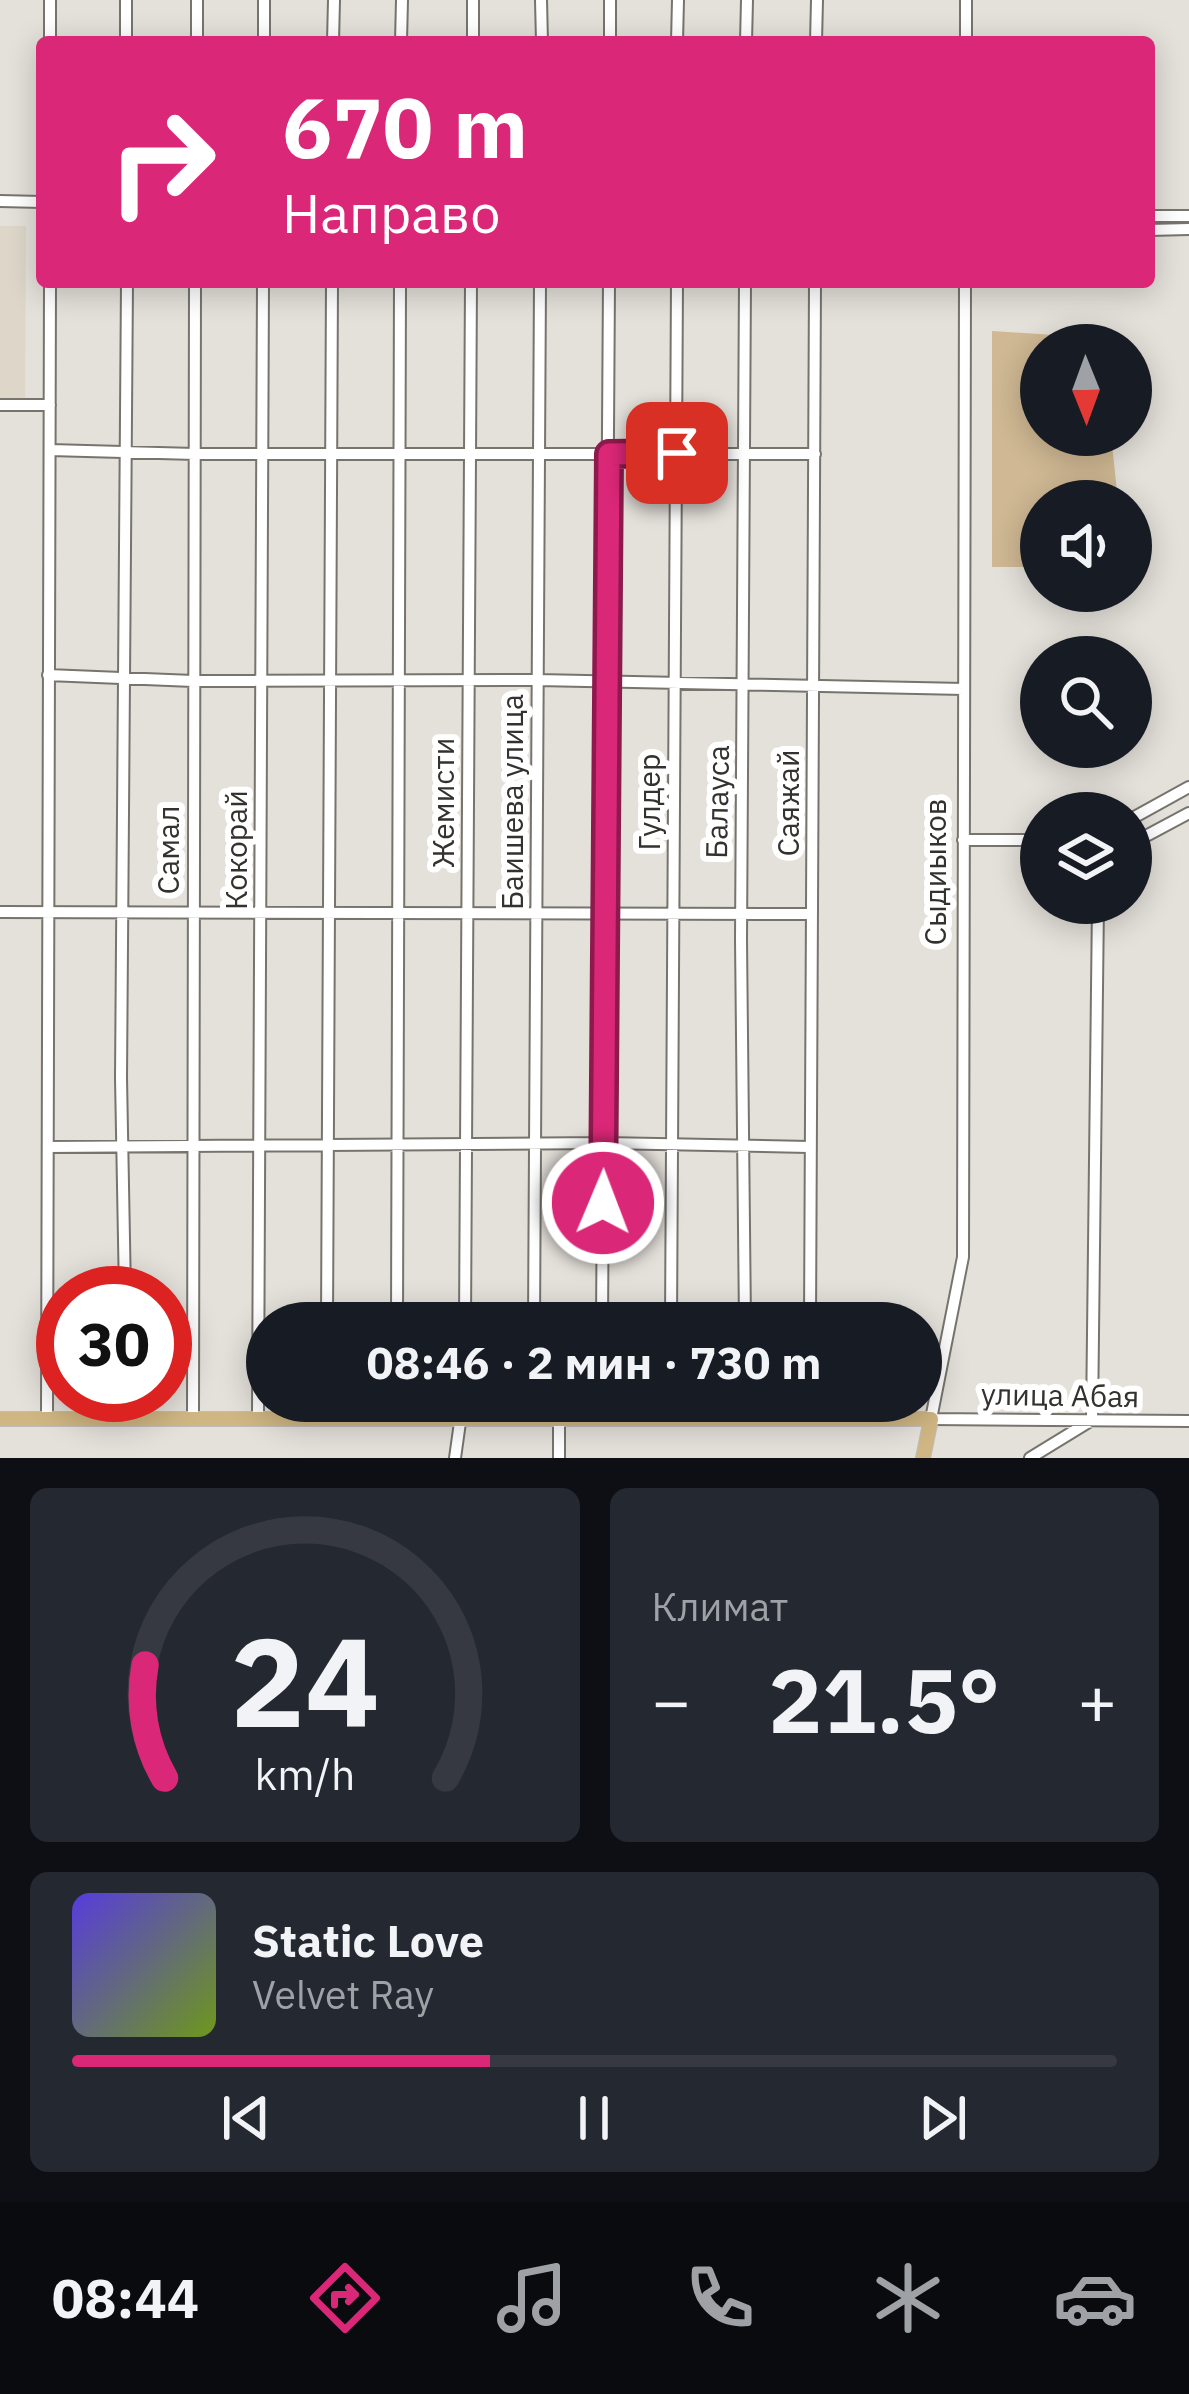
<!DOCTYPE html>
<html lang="ru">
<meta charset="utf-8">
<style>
body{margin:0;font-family:"IBM Plex Sans",sans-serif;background:#242831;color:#f1f3f6;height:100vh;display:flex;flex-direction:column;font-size:45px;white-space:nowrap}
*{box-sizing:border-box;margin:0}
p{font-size:39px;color:#9ea1a6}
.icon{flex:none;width:66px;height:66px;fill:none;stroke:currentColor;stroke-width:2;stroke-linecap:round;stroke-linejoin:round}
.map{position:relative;height:1458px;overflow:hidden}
.panel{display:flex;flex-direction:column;gap:30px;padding:30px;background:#0d0f14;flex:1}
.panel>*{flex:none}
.hud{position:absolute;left:36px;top:36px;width:1119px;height:252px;border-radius:12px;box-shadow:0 6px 30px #0003;background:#db2777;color:#fff;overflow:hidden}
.needle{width:78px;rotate:179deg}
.buttons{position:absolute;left:1020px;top:324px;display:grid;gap:24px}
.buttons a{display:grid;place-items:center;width:132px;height:132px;border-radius:50%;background:#171b24;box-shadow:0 6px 30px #0003;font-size:60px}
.speed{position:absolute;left:36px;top:1266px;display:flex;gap:24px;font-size:60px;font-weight:700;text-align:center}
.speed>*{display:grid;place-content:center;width:156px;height:156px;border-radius:50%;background:#171b24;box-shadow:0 6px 30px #0003;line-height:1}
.speed .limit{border:18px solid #d22;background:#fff;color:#111}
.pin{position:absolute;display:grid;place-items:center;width:102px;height:102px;color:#fff;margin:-51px;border-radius:24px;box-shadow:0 6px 18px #0006}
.me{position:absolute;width:132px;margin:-66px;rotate:1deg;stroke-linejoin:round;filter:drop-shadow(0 0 9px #0008)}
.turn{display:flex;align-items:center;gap:42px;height:252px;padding:0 48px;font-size:54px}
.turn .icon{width:156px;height:156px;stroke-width:2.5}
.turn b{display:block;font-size:84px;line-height:102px}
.big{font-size:90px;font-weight:700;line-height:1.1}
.panel .card{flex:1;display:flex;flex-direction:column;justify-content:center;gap:18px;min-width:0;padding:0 42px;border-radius:18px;background:#242831}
.panel .dial{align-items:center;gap:0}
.dial svg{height:312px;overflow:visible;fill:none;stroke:#363941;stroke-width:7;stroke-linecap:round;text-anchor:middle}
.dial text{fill:#f1f3f6;stroke:none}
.song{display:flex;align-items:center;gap:36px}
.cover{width:144px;height:144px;border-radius:18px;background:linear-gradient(135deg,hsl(250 70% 55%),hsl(80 70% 35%))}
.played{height:12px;border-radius:6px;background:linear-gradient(90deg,#db2777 40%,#363941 40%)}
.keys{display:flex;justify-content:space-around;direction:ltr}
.heat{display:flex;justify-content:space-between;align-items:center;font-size:66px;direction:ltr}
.panel .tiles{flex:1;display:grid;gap:30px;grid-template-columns:1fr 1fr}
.card:last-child{grid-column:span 2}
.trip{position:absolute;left:246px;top:1302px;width:696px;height:120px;border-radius:60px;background:#171b24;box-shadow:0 6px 30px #0003;font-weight:700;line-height:120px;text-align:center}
.tabs{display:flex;height:192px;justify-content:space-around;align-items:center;background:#090b0e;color:#9ea1a6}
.tabs .icon{width:84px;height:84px}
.tabs .selected{color:#db2777}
.tabs b{font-size:54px;color:#f1f3f6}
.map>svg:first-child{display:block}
</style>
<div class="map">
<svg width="1189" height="1458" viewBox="0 0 1189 1458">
<rect width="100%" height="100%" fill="#e4e0da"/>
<!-- built -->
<path fill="#ddd6c9" d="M0 226H26L25 404H0Z"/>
<!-- green -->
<path fill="#cfb893" d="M992 331 1101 338 1102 345H1041V435H1111L1118 501H1041V567H992Z"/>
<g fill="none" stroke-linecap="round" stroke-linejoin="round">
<!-- minor casing -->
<g stroke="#77746e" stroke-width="14">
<path id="minor" d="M50 0V42
M126 0V42
M541 0 542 42
M197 42V0
M264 42V0
M333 42 334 0
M401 42 402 0
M473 42V0
M610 42V0
M677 42 678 0
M746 42 747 0
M816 42 817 0
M966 42V0
M0 201 42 202
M1149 216H1189
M1149 230 1189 229
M965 282 963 1257 931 1419 1189 1421
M0 405H50
M50 450 195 454H815
M48 675 193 681 538 680 964 689
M1131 819 1189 787
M963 840H1041
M1131 844 1189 813
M0 912 812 914
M48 1147 604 1143 809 1147
M125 1293 121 1078 127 282
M327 1323 332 282
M397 1323 400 282
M465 1323 471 282
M534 1323 540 282
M602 1323 609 282
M671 1323 677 282
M745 1323 741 939 745 282
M810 1323 815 282
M127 1395V1418
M47 1417 50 282
M193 1418 195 282
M258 1418 263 282
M327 1418V1401
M396 1418 397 1401
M559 1418V1458
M601 1419V1401
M455 1458 463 1401
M1030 1458 1092 1420 1098 903"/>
</g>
<!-- major casing -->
<g stroke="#bebdbc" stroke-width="16">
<path id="major" d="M0 1419H931L923 1458"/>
</g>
<!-- minor -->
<use href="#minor" stroke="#fff" stroke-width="10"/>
<!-- major -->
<use href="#major" stroke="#d0b683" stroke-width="14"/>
</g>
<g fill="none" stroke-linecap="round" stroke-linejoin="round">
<!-- route casing -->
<g stroke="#8e194d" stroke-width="30">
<path id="route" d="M603 1203 609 454 677 453"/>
</g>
<!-- route -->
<use href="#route" stroke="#db2777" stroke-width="21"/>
</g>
<g text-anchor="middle" stroke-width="12" stroke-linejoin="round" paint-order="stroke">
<!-- street labels -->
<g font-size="30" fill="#33322f" stroke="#fff">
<text transform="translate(513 802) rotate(-90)" y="10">Баишева улица</text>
<text transform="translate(650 802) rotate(-90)" y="10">Гулдер</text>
<text transform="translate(718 802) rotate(-89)" y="10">Балауса</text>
<text transform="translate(444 803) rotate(-90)" y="10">Жемисти</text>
<text transform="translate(789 803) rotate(-90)" y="10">Саяжай</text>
<text transform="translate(169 850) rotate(-90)" y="10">Самал</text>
<text transform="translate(237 850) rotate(-90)" y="10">Кокорай</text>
<text transform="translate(936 872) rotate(-90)" y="10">Сыдиыков</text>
<text transform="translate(1060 1396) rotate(1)" y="10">улица Абая</text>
</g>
</g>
</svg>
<div class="buttons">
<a><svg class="needle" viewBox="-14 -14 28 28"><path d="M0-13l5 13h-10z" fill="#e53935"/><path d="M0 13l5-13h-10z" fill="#9ea1a6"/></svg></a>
<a><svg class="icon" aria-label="sound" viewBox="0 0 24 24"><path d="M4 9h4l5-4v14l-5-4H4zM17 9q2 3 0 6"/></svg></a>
<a><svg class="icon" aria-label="search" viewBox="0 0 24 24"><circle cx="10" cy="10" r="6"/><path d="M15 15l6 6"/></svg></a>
<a><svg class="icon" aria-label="layers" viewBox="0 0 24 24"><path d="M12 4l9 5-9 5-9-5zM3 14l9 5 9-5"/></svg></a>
</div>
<div class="speed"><div class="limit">30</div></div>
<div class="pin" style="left:677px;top:453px;background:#d93025"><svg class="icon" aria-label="arrive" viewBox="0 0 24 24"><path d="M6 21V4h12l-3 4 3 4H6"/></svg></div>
<svg class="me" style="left:603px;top:1203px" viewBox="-20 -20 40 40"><circle r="17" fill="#db2777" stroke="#fff" stroke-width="3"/><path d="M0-11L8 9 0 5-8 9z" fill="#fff"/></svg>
<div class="trip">08:46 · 2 мин · 730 m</div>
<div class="hud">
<div class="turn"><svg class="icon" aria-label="right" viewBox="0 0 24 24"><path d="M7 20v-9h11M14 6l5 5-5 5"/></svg><div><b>670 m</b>Направо</div></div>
</div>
</div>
<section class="panel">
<div class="tiles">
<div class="card dial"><svg viewBox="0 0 100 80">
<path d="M14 69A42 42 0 1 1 86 69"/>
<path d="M14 69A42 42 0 0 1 9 40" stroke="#db2777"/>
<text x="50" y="56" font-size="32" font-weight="700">24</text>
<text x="50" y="72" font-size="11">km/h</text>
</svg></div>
<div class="card"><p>Климат</p>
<div class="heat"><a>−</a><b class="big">21.5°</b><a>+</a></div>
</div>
<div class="card">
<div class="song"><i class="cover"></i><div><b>Static Love</b><p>Velvet Ray</p></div></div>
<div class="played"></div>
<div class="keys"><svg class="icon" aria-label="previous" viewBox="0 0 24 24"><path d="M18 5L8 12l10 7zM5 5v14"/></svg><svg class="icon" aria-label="pause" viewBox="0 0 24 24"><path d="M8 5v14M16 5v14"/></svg><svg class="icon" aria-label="next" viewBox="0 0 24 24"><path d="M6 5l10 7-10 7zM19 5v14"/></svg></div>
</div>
</div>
</section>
<nav class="tabs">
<b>08:44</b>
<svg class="icon selected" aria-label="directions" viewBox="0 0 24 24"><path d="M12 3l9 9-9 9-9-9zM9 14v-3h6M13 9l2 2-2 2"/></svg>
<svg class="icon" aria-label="music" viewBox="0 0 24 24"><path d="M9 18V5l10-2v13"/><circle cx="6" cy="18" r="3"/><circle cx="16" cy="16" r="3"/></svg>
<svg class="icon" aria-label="phone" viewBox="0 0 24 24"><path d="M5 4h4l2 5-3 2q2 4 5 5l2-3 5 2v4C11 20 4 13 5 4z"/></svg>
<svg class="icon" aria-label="climate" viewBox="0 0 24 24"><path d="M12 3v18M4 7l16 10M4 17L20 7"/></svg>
<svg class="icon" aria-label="car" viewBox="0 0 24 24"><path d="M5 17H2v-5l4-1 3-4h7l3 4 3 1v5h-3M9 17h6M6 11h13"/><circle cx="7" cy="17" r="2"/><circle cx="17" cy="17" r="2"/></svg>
</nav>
